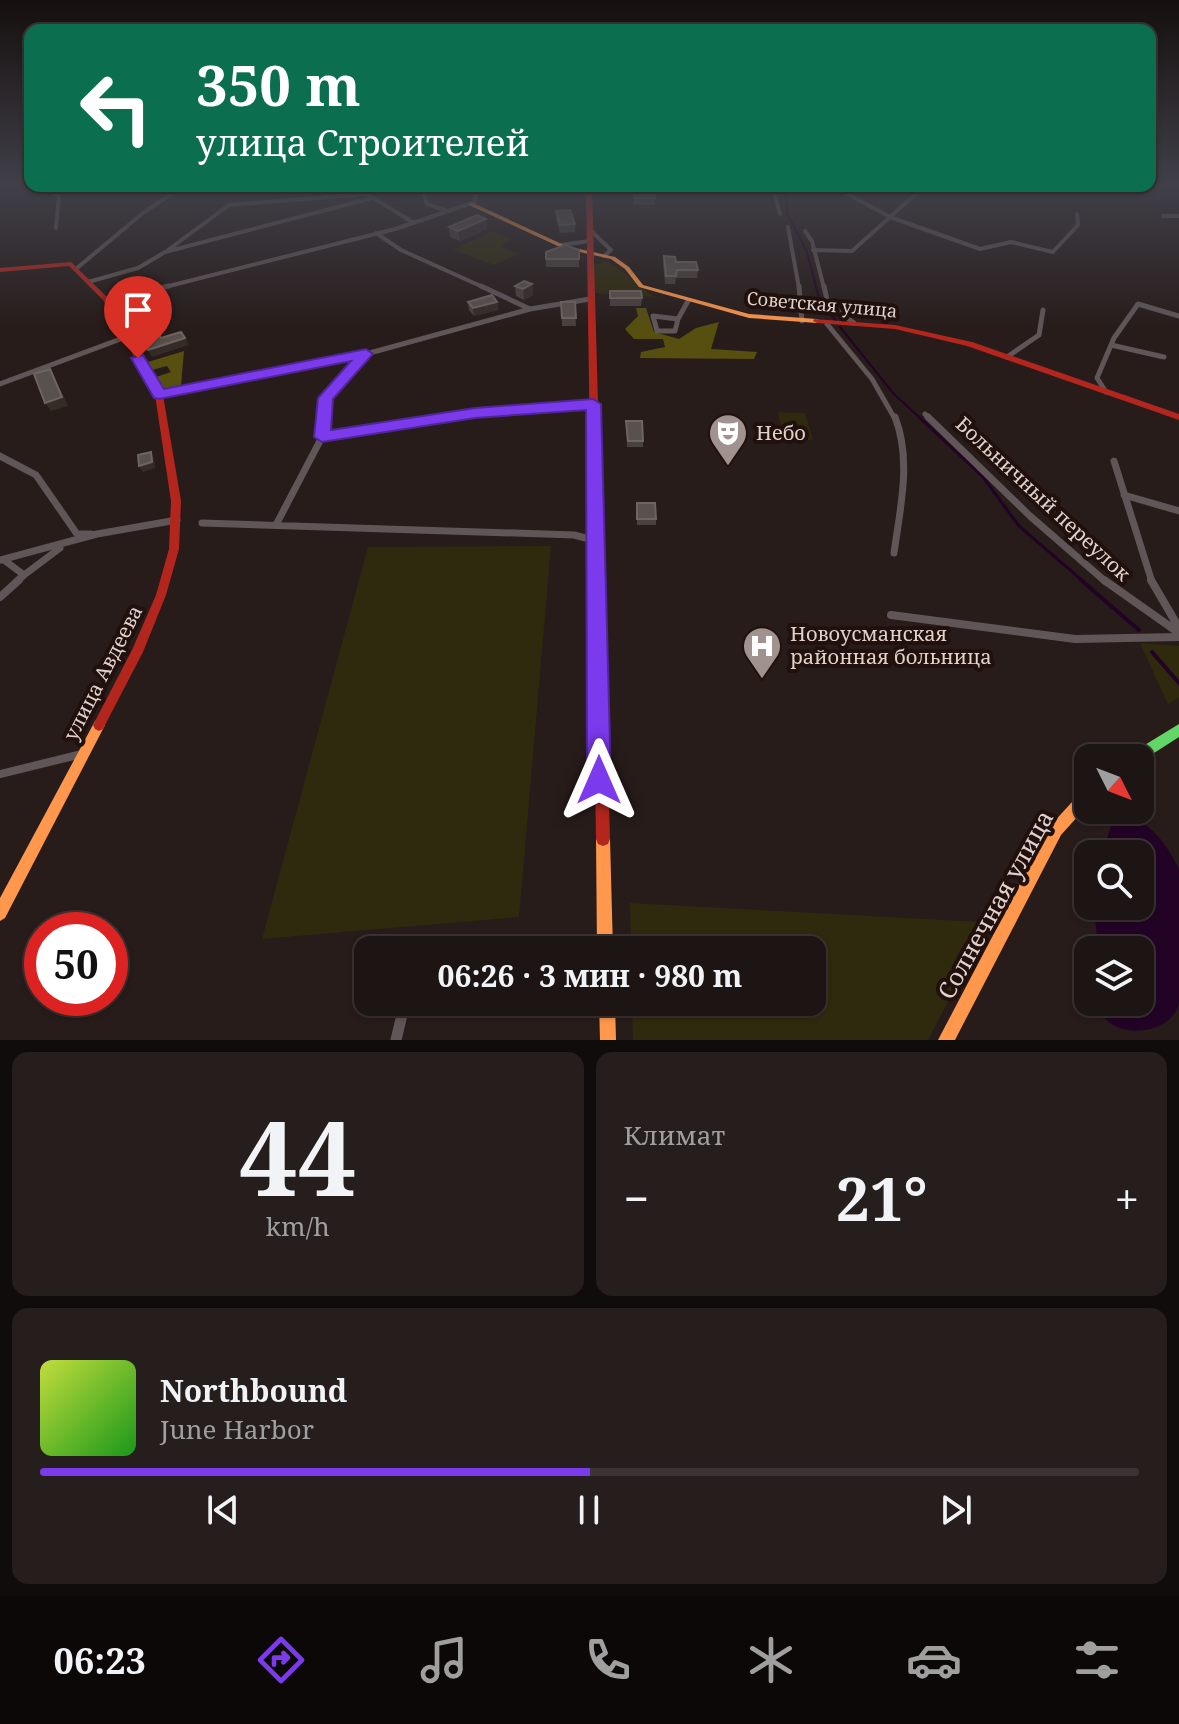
<!DOCTYPE html>
<html lang="ru">
<meta charset="utf-8">
<style>
body{margin:0;font-family:"Noto Serif",serif;background:#251e1d;color:#f1f3f6;height:100vh;display:flex;flex-direction:column;font-size:30px;white-space:nowrap}
*{box-sizing:border-box;margin:0}
p{font-size:26px;color:#a09fa0}
.icon{flex:none;width:44px;height:44px;fill:none;stroke:currentColor;stroke-width:2;stroke-linecap:round;stroke-linejoin:round}
.map{position:relative;height:1040px;overflow:hidden}
.drawer{display:flex;flex-direction:column;gap:12px;padding:12px;background:#100c0b;flex:1}
.drawer>*{flex:none}
.hud{position:absolute;left:24px;top:24px;width:1132px;height:168px;border-radius:16px;box-shadow:0 2px 6px #0004,0 0 0 2px #3b3434;background:#0b6e4f;color:#fff;overflow:hidden}
.needle{width:52px;rotate:132deg}
.tools{position:absolute;left:1074px;top:744px;display:grid;gap:16px}
.tools a{display:grid;place-items:center;width:80px;height:80px;border-radius:16px;background:#1d1514;box-shadow:0 2px 6px #0004,0 0 0 2px #3b3434;font-size:40px}
.speed{position:absolute;left:24px;top:912px;display:flex;gap:16px;font-size:40px;font-weight:700;text-align:center}
.speed>*{display:grid;place-content:center;width:104px;height:104px;border-radius:50%;background:#1d1514;box-shadow:0 2px 6px #0004,0 0 0 2px #3b3434;line-height:1}
.speed .limit{border:12px solid #d22;background:#fff;color:#111}
.pin{position:absolute;display:grid;place-items:center;width:68px;height:68px;color:#fff;margin:-82px -34px;border-radius:50% 50% 50% 0;rotate:-45deg;box-shadow:0 0 8px #0007}
.pin .icon{rotate:45deg}
.me{position:absolute;width:88px;margin:-44px;rotate:0deg;stroke-linejoin:round;filter:drop-shadow(0 0 6px #0008)}
.turn{display:flex;align-items:center;gap:28px;height:168px;padding:0 40px;font-size:36px}
.turn .icon{width:104px;height:104px;stroke-width:2.5}
.turn b{display:block;font-size:56px;line-height:68px}
.big{font-size:60px;font-weight:700;line-height:1.1}
.drawer .card{flex:1;display:flex;flex-direction:column;justify-content:center;gap:12px;min-width:0;padding:0 28px;border-radius:16px;background:#251e1d}
.drawer .dial{align-items:center;gap:0}
.dial b{font-size:104px;line-height:1}
.song{display:flex;align-items:center;gap:24px}
.cover{width:96px;height:96px;border-radius:12px;background:linear-gradient(135deg,hsl(70 70% 55%),hsl(120 70% 35%))}
.played{height:8px;border-radius:4px;background:linear-gradient(90deg,#7c3aed 50%,#3b3434 50%)}
.keys{display:flex;justify-content:space-around;direction:ltr}
.heat{display:flex;justify-content:space-between;align-items:center;font-size:44px;direction:ltr}
.drawer .tiles{flex:1;display:grid;gap:12px;grid-template-columns:1fr 1fr}
.card:last-child{grid-column:span 2}
.trip{position:absolute;left:354px;top:936px;width:472px;height:80px;border-radius:16px;background:#1d1514;box-shadow:0 2px 6px #0004,0 0 0 2px #3b3434;font-weight:700;line-height:80px;text-align:center}
.dock{display:flex;height:128px;justify-content:space-around;align-items:center;background:#0c0808;color:#a09fa0}
.dock .icon{width:56px;height:56px}
.dock .current{color:#7c3aed}
.dock b{font-size:36px;color:#f1f3f6}
.map>svg:first-child{display:block}
</style>
<div class="map">
<svg width="1179" height="1040" viewBox="0 0 1179 1040">
<rect width="100%" height="100%" fill="#271c1a"/>
<!-- green -->
<path fill="#2f2a0d" d="M492 231 512 239 500 246 518 254 494 265 453 250Z
M605 261C615 263 642 289 655 297L595 293 594 265Z
M778 412 805 413 813 440 784 439Z
M551 546 519 917 262 939 368 547Z
M1140 643 1179 646V698L1168 704Z
M630 903 982 922 968 963 928 1040H633L632 1002H812V950H631Z"/>
<!-- forest -->
<path fill="#574f10" d="M636 308H646L654 332 679 339 696 328 719 322 711 349 757 352 754 359 640 358 641 352 665 347 663 339H634L625 329 638 316Z
M184 351 181 385 165 389 156 377 171 372 167 366 152 370 148 362Z"/>
<!-- water -->
<path fill="#220325" d="M1122 815C1151 821 1166 843 1179 869 1179 902 1179 934 1179 967 1179 979 1179 993 1179 1004 1169 1040 1100 1040 1099 1002H1140V950H1098L1094 906H1140V854H1102L1114 817Z"/>
<g fill="none" stroke-linecap="round" stroke-linejoin="round">
<!-- stream-far2 -->
<path stroke="#220325" stroke-width="2" d="M790 186 786 196 787 213 807 252 820 302 837 322
M840 327 893 393 921 419"/>
<!-- stream-far1 -->
<path stroke="#220325" stroke-width="3" d="M919 417 983 477 1019 526 1084 582"/>
<!-- stream -->
<path stroke="#220325" stroke-width="4" d="M1081 580 1139 630
M1152 652 1179 683"/>
<!-- street-far4 -->
<path stroke="#605658" stroke-width="4" d="M1150 183H1165
M50 186 51 192 59 196 56 228
M421 186 427 204 445 210
M808 186 809 191
M833 186 890 217 980 249 1011 242 1053 252 1078 225 1077 214
M780 214 775 196 786 186
M1163 216H1179
M788 227 799 288
M589 229 611 250 604 256
M805 231 812 241 824 288
M376 233 401 250 485 288
M560 245 590 241
M168 250 229 205 367 194 414 223
M813 250 852 251 917 193 941 186
M77 268 143 213 183 186
M88 282 138 268 165 252 372 198
M161 288 395 229 475 202 477 186"/>
<!-- street-far3 -->
<path stroke="#605658" stroke-width="5" d="M481 286 530 309
M799 286 802 321
M824 286 828 304 854 323
M106 299 169 286
M653 316 678 319 675 331H657Z
M678 319 688 301
M827 324 872 379 895 419
M1111 345 1164 357
M1007 357 1039 335 1043 310
M0 384 126 337
M1106 392 1097 378 1114 338 1138 304 1179 316
M159 395 366 354 530 309 590 299
M925 414 930 419
M324 419 326 398 364 355
M437 419 593 404"/>
<!-- street-far2 -->
<path stroke="#605658" stroke-width="7" d="M928 417 1030 516 1106 582
M322 437 450 417
M0 456 36 475 77 534H91
M1114 461 1152 582
M1124 495 1179 511
M202 523 574 535 597 541
M277 523 322 437 324 417
M894 553C900 509 912 460 895 417
M0 560 97 534 177 520
M4 560 24 575 16 582
M24 575 60 548"/>
<!-- street-far1 -->
<path stroke="#605658" stroke-width="8" d="M1104 580 1179 633
M1151 580 1179 628
M0 597 19 580
M891 615 1075 639 1179 637
M0 774 82 754"/>
<!-- street -->
<path stroke="#605658" stroke-width="11" d="M417 950H458
M489 950 605 942
M396 1040 405 1002"/>
<!-- fast -->
<path fill="#63d668" fill-rule="evenodd" d="M1179 724V737L1140 762V758H1128L1130 754Z"/>
<!-- slow -->
<path fill="#ff974d" fill-rule="evenodd" d="M469 203H473L566 246 615 257 629 267 643 285 749 314 817 319 821 321 817 323 749 318 639 287 625 269 611 259 562 248 469 205Z
M99 719 103 721 105 725 103 729 5 918 0 921V898L95 721Z
M1088 788V805L1061 835 955 1040H938L1051 825 1083 790Z
M603 832 608 834 610 839 613 950H597L596 839 598 834Z
M599 1002H615L616 1040H600Z"/>
<!-- jam -->
<path fill="#b3261e" fill-rule="evenodd" d="M586 186H592L610 839 608 844 603 846 598 844 596 839Z
M71 262 108 298 163 395 181 501 179 549 166 595 143 652 103 729 99 731 95 729 93 725 132 650 156 595 169 549 171 501 155 395 103 300 69 266 0 272V268Z
M814 319 895 325 972 342 1179 414V420L967 346 895 329 817 323 813 321Z"/>
</g>
<!-- wall -->
<path fill="#49413d" d="M638 186H653L655 198V205H634L633 190H638Z
M556 211 575 224V232L560 233 556 219Z
M486 219 487 229 460 241 450 237 449 227Z
M579 250V267H546V259Z
M664 256 698 270 697 278H676L675 284H665L663 264Z
M532 284 533 295 524 300 516 296 515 286Z
M610 291 642 298 641 306H610Z
M468 302H497L498 310 474 316 469 310Z
M561 302H575L576 326H562Z
M626 421 643 441V447H627Z
M637 503 656 519V525H637Z"/>
<!-- shaded-wall -->
<path fill="#352c28" d="M486 219 487 229 460 241 458 231Z
M532 284 533 295 524 300 523 289Z
M497 302 498 310 474 316 473 308Z
M185 338 189 345 152 357 148 350Z
M50 369 55 378 68 406 51 411 45 403Z
M151 452 154 458 155 468 143 472 139 466Z"/>
<!-- building -->
<path fill="#59514d" stroke="#6e6561" stroke-width="2" d="M639 186H653L655 198H634L633 190H640Z
M570 210 575 224 560 225 556 211Z
M477 215 486 219 458 231 449 227Z
M565 245 579 250V259H546V252Z
M664 256 675 257 676 262H696L698 270H677L676 276H666Z
M524 281 532 284 523 289 515 286Z
M610 291H641L642 298H610Z
M492 295 497 302 473 308 468 302Z
M561 302H575L576 318H562Z
M142 304 161 338 181 332 185 338 148 350 129 307Z
M50 369 62 397 45 403 34 374Z
M626 421H642L643 441H628Z
M151 452 152 462 139 466 138 455Z
M637 503H655L656 519H637Z"/>
<!-- sky -->
<linearGradient id="sky" x2="0" y2="1"><stop stop-color="#150f0e"/><stop offset="0.56" stop-color="#414049"/><stop offset="1" stop-color="#414049" stop-opacity="0"/></linearGradient>
<rect width="1179" height="329" fill="url(#sky)"/>
<!-- route -->
<path fill="#7c3aed" stroke="#51269a" stroke-width="2" d="M366 349 373 354 333 399 331 430 475 408 593 399 601 404 611 780 607 789 599 792 590 789 587 780 586 410 475 418 322 442 314 437 318 398 351 361 159 399 154 398 131 358 143 355 164 389Z"/>
<!-- icons -->
<defs>
<g id="theatre-pin" transform="scale(2)"><path d="M0 17L-7.5 6A9.5 9.5 0 1 1 7.5 6Z" fill="#9f928f" stroke="#22100c"/><path d="M-5-5.5Q0-4 5-5.5V0Q5 5 0 6Q-5 5-5 0ZM-3.3-2.5H-1v1.5H-3.3ZM1-2.5H3.3v1.5H1ZM-2.8 1Q0 5.5 2.8 1Z" fill="#fff"/></g>
<g id="hospital-pin" transform="scale(2)"><path d="M0 17L-7.5 6A9.5 9.5 0 1 1 7.5 6Z" fill="#9f928f" stroke="#22100c"/><path d="M-5-5h3v3.5h4V-5h3V5h-3V1.5h-4V5h-3Z" fill="#fff"/></g>
</defs>
<g fill-rule="evenodd">
<use href="#theatre-pin" x="728" y="433"/>
<use href="#hospital-pin" x="762" y="646"/>
</g>
<g text-anchor="middle" stroke-width="8" stroke-linejoin="round" paint-order="stroke">
<!-- far-street labels -->
<g font-size="18" fill="#dfd2ce" stroke="#22100c">
<text transform="translate(822 305) rotate(5)" y="6">Советская улица</text>
</g>
<!-- poi labels -->
<g font-size="20" fill="#dfd2ce" stroke="#22100c" text-anchor="start">
<text x="756" y="440">Небо</text>
<text x="790" y="641">Новоусманская<tspan x="790" dy="23">районная больница</tspan></text>
</g>
<!-- street labels -->
<g font-size="20" fill="#dfd2ce" stroke="#22100c">
<text transform="translate(1043 499) rotate(43)" y="7">Больничный переулок</text>
<text transform="translate(103 673) rotate(-63)" y="7">улица Авдеева</text>
</g>
<!-- near-street labels -->
<g font-size="24" fill="#dfd2ce" stroke="#22100c">
<text transform="translate(996 905) rotate(-61)" y="8">Солнечная улица</text>
</g>
</g>
</svg>
<div class="tools">
<a><svg class="needle" viewBox="-14 -14 28 28"><path d="M0-13l5 13h-10z" fill="#e53935"/><path d="M0 13l5-13h-10z" fill="#a09fa0"/></svg></a>
<a><svg class="icon" aria-label="search" viewBox="0 0 24 24"><circle cx="10" cy="10" r="6"/><path d="M15 15l6 6"/></svg></a>
<a><svg class="icon" aria-label="layers" viewBox="0 0 24 24"><path d="M12 4l9 5-9 5-9-5zM3 14l9 5 9-5"/></svg></a>
</div>
<div class="speed"><div class="limit">50</div></div>
<div class="pin" style="left:138px;top:358px;background:#d93025"><svg class="icon" aria-label="arrive" viewBox="0 0 24 24"><path d="M6 21V4h12l-3 4 3 4H6"/></svg></div>
<svg class="me" style="left:599px;top:780px" viewBox="-20 -20 40 40"><path d="M0-17L14 15 0 8-14 15z" fill="#7c3aed" stroke="#fff" stroke-width="4"/></svg>
<div class="trip">06:26 · 3 мин · 980 m</div>
<div class="hud">
<div class="turn"><svg class="icon" aria-label="left" viewBox="0 0 24 24"><path d="M17 20v-9H6M10 6l-5 5 5 5"/></svg><div><b>350 m</b>улица Строителей</div></div>
</div>
</div>
<section class="drawer">
<div class="tiles">
<div class="card dial"><b>44</b><p>km/h</p></div>
<div class="card"><p>Климат</p>
<div class="heat"><a>−</a><b class="big">21°</b><a>+</a></div>
</div>
<div class="card">
<div class="song"><i class="cover"></i><div><b>Northbound</b><p>June Harbor</p></div></div>
<div class="played"></div>
<div class="keys"><svg class="icon" aria-label="previous" viewBox="0 0 24 24"><path d="M18 5L8 12l10 7zM5 5v14"/></svg><svg class="icon" aria-label="pause" viewBox="0 0 24 24"><path d="M8 5v14M16 5v14"/></svg><svg class="icon" aria-label="next" viewBox="0 0 24 24"><path d="M6 5l10 7-10 7zM19 5v14"/></svg></div>
</div>
</div>
</section>
<nav class="dock">
<b>06:23</b>
<svg class="icon current" aria-label="directions" viewBox="0 0 24 24"><path d="M12 3l9 9-9 9-9-9zM9 14v-3h6M13 9l2 2-2 2"/></svg>
<svg class="icon" aria-label="music" viewBox="0 0 24 24"><path d="M9 18V5l10-2v13"/><circle cx="6" cy="18" r="3"/><circle cx="16" cy="16" r="3"/></svg>
<svg class="icon" aria-label="phone" viewBox="0 0 24 24"><path d="M5 4h4l2 5-3 2q2 4 5 5l2-3 5 2v4C11 20 4 13 5 4z"/></svg>
<svg class="icon" aria-label="climate" viewBox="0 0 24 24"><path d="M12 3v18M4 7l16 10M4 17L20 7"/></svg>
<svg class="icon" aria-label="car" viewBox="0 0 24 24"><path d="M5 17H2v-5l4-1 3-4h7l3 4 3 1v5h-3M9 17h6M6 11h13"/><circle cx="7" cy="17" r="2"/><circle cx="17" cy="17" r="2"/></svg>
<svg class="icon" aria-label="filters" viewBox="0 0 24 24"><path d="M4 7h16M4 17h16"/><circle cx="9" cy="7" r="2"/><circle cx="15" cy="17" r="2"/></svg>
</nav>
